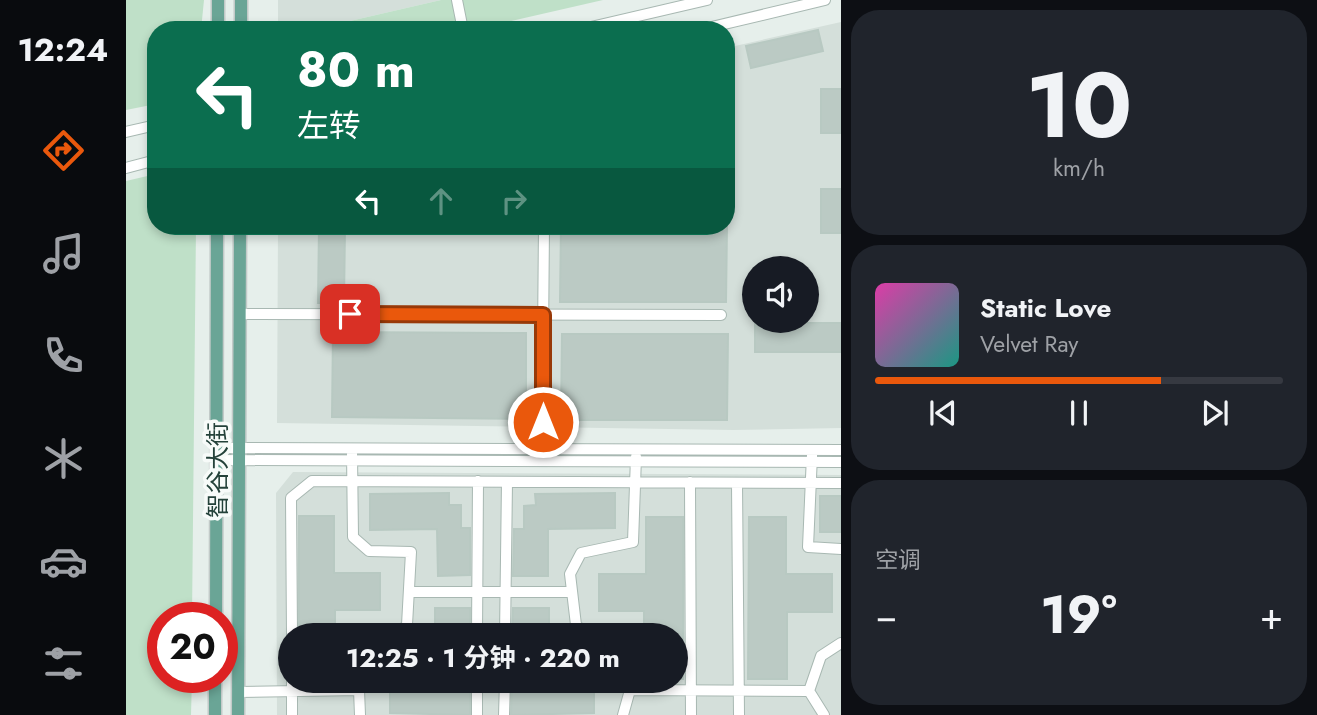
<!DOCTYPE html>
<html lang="zh">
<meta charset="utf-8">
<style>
body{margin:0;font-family:Jost,"Noto Sans SC",sans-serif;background:#20242c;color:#f1f3f6;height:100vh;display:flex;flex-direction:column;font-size:26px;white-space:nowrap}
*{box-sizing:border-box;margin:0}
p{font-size:23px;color:#9ea1a6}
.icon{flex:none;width:38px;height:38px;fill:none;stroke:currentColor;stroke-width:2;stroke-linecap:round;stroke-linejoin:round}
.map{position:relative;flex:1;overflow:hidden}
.drawer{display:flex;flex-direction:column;gap:10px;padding:10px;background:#0d0f14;width:476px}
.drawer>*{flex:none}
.guide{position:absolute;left:21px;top:21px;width:588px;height:214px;border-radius:28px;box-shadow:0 4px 10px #0003;background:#0b6e4f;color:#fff;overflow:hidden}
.buttons{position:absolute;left:616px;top:256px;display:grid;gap:14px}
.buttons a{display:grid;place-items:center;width:77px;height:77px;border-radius:50%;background:#171b24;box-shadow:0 4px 10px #0003;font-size:35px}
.speed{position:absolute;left:21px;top:602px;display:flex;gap:14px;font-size:35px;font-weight:700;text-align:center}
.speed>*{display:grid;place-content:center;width:91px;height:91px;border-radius:50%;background:#171b24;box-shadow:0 4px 10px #0003;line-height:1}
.speed .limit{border:10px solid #d22;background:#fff;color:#111}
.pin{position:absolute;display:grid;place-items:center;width:60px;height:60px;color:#fff;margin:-30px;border-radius:14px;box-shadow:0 4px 10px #0006}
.me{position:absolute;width:77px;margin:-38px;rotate:0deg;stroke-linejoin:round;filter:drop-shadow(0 0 5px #0008)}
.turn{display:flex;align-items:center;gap:24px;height:147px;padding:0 35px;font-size:32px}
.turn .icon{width:91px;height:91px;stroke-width:2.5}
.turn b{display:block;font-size:49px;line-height:60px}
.lanes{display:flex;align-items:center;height:66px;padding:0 35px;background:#0003;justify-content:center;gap:35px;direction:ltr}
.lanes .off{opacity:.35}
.big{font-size:52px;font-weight:700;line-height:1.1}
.drawer .widget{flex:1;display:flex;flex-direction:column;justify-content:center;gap:10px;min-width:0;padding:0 24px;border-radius:28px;background:#20242c}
.drawer .dial{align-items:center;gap:0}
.dial b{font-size:91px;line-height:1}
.song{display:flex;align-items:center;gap:21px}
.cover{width:84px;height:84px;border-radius:10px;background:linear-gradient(135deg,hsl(320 70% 55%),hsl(170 70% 35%))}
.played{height:7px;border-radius:4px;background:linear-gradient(90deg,#ea580c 70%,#363941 70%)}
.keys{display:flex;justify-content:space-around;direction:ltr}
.heat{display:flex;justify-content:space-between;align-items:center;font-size:38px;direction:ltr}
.trip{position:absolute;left:152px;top:623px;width:410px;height:70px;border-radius:35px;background:#171b24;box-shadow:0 4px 10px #0003;font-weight:700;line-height:70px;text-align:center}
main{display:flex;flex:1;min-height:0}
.tab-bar{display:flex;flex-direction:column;width:126px;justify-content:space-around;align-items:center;background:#090b0e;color:#9ea1a6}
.tab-bar .icon{width:49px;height:49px}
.tab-bar .active{color:#ea580c}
.tab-bar b{font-size:32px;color:#f1f3f6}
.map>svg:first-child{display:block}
</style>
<main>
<nav class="tab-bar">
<b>12:24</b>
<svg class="icon active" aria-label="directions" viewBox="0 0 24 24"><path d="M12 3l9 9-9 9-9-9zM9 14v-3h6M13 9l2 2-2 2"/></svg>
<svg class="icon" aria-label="music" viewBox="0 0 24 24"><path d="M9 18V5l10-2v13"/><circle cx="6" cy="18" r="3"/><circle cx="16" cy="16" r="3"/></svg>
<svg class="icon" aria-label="phone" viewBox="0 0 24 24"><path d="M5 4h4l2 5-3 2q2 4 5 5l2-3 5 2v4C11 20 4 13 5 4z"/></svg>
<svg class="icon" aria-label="climate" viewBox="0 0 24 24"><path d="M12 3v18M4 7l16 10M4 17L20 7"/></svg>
<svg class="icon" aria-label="car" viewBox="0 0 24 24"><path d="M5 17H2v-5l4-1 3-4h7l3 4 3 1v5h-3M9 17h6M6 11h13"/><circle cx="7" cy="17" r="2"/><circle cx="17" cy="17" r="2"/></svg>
<svg class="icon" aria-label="filters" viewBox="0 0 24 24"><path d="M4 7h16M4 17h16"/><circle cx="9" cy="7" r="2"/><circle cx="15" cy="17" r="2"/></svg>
</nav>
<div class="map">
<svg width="715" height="715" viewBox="0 0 715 715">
<rect width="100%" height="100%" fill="#e6efeb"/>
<!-- built -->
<path fill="#d4dfda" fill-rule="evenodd" d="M152 0H315L185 30H152Z
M715 22V428L607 430 151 423 152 226H600V48ZM628 268H681V320H628Z
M167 472 715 475V715H151L150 493ZM164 635H550V681H164Z"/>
<!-- green -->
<path fill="#bfe0c8" d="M0 0H78L75 30H30V104L0 110Z
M315 0H477L346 30H185Z
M30 174V226H70L66 618H37V677H66L65 715H0V181Z"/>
<!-- building -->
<path fill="#bbcac4" stroke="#b8c9c2" stroke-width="2" d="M692 30 697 51 625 68 620 46Z
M695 89H715V133H695Z
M695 189H715V233H695Z
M193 226H219L218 303H192Z
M435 226H601L600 302H434Z
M629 323H715V352H629Z
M207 332 400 333V419L206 417Z
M436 334H602L601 420H435Z
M323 493V505H335V528H344V575L312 576 311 529 244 530V494Z
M489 493V528L422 529V576H387L388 529H398V506L410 505 409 494Z
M694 496H715V532H694Z
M173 516H208V573H254V610H209V635H173Z
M520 517H557V679H550V635H518V611H473V574H520Z
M623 517H660V574H706V612H661V679H622Z
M309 608H344V635H309Z
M387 608H423V635H386Z
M264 681H344V715L264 713Z
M386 681H468V713L385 715Z"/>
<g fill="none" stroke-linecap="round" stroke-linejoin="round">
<!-- minor casing -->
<g stroke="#a8b8b2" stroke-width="12">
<path id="minor" d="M331 0 337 30
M452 30 581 0
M573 30 699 0
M0 132 30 125
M0 168 30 160
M114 314 595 315
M91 448 715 450
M416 449 418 226
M226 453 227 537 243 551 285 552 281 625 270 635
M686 455 682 547 715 549
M90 460 715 462
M564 482 565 715
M611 483 613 715
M283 592H446
M166 635 165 498 186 481 715 483
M351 635 352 481
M379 635 381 482
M461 635 450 625 444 574 455 553 507 542 510 457
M166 681V715
M504 690 683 691
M112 692 233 690
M234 715 233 690 237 681
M351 715V681
M378 715 379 681
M497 715 504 690 500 681
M698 715 683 691 695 656 715 643"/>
</g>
<!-- major casing -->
<g stroke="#c2cac8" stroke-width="15">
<path id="major" d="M115 0V30
M92 30V0
M90 618 91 226
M89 715V677
M112 715 114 226"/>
</g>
<!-- minor -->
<use href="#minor" stroke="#fff" stroke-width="10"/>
<!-- major -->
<use href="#major" stroke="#6aa596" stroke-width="12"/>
</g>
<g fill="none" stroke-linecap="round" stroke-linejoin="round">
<!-- route casing -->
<g stroke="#983908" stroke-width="18">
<path id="route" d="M224 314 417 315V422"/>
</g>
<!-- route -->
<use href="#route" stroke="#ea580c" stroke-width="12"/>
</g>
<g text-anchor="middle" stroke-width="7" stroke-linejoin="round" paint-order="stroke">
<!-- street labels -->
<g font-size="24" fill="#24423a" stroke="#f7fbf9">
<text transform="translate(92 470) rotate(-90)" y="8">智谷大街</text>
</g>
</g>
</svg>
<div class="buttons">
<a><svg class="icon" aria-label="sound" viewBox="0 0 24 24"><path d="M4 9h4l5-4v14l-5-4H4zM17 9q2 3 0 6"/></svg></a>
</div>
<div class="speed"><div class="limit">20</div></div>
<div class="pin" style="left:224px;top:314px;background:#d93025"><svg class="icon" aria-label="arrive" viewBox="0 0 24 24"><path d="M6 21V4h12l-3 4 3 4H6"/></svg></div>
<svg class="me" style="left:417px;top:422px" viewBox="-20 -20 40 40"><circle r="17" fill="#ea580c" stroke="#fff" stroke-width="3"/><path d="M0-11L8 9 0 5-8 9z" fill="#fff"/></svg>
<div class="trip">12:25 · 1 分钟 · 220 m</div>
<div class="guide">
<div class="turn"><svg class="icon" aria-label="left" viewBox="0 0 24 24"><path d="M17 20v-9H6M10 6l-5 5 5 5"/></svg><div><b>80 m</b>左转</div></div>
<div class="lanes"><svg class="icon" aria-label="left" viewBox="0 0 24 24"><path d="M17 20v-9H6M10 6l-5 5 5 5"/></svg><svg class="icon off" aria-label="ahead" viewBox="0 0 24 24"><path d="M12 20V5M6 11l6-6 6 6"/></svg><svg class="icon off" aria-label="right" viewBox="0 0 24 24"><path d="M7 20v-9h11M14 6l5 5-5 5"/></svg></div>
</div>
</div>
<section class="drawer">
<div class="widget dial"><b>10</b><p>km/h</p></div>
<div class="widget">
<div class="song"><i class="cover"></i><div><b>Static Love</b><p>Velvet Ray</p></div></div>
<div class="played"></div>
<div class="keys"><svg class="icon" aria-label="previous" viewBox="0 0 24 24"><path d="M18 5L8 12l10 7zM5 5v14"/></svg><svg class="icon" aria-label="pause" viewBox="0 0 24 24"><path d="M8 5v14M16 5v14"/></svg><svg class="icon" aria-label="next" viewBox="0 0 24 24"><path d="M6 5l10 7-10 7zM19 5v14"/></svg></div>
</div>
<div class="widget"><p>空调</p>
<div class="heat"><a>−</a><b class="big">19°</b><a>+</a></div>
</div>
</section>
</main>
